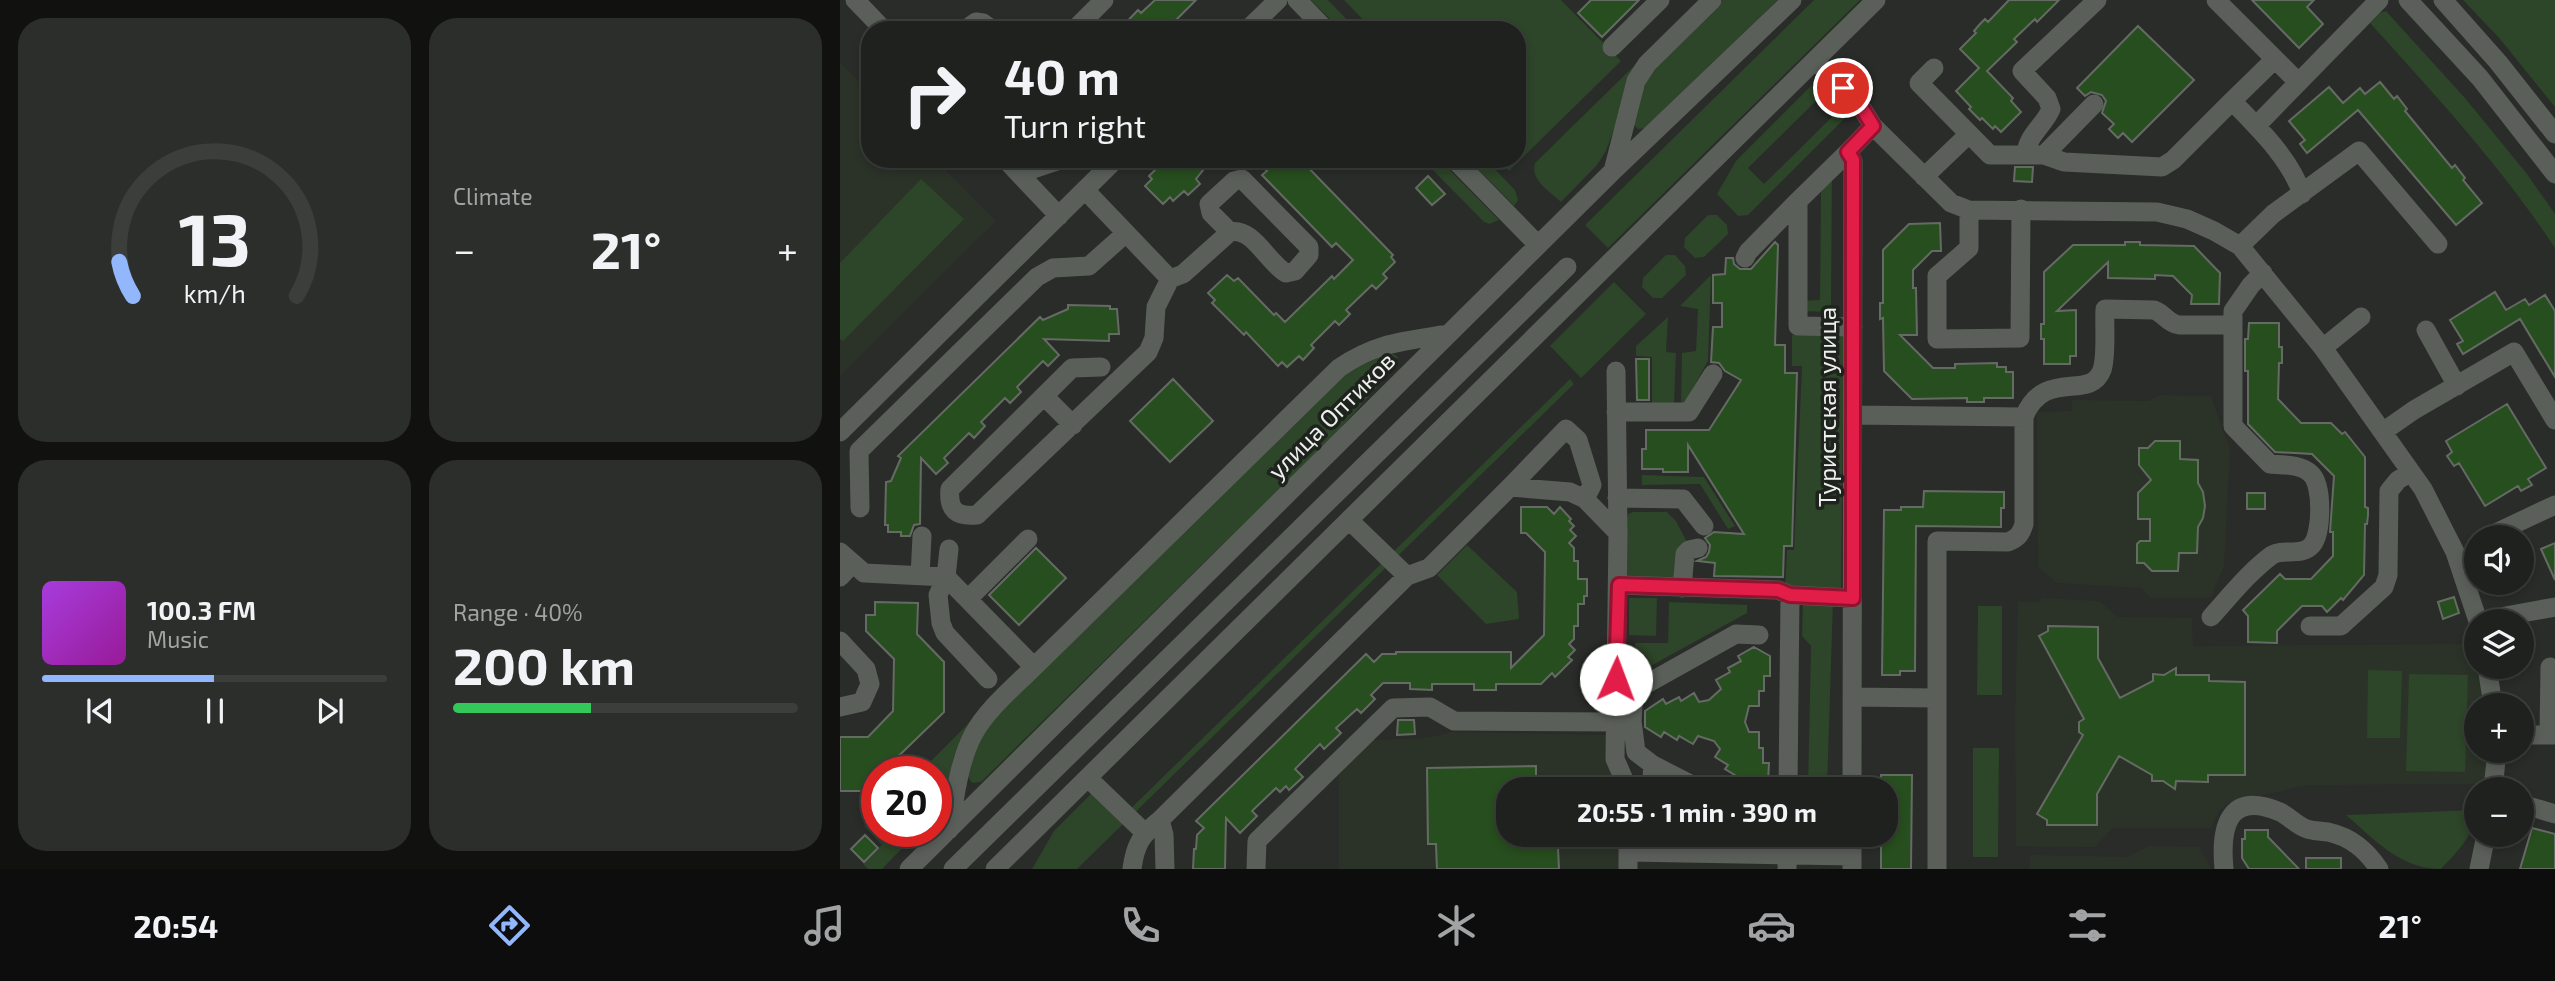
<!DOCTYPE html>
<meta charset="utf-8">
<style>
body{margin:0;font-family:"Exo 2",sans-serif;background:#2c2e2b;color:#f1f3f6;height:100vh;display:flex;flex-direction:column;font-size:26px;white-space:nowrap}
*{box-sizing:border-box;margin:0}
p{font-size:23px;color:#a1a3a4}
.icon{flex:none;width:38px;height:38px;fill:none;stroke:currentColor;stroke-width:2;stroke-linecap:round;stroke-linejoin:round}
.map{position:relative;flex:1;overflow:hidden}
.sheet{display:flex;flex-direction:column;gap:18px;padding:18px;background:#111210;width:840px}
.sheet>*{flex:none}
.top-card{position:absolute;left:21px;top:21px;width:665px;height:147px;border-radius:28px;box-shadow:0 4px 10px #0003,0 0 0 2px #3c3e3c;background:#1f211e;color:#f1f3f6;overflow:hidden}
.controls{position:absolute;left:1624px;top:525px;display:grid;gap:14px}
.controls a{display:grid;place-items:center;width:70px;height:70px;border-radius:50%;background:#1f211e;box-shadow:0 4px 10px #0003,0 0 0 2px #3c3e3c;font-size:35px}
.speed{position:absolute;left:21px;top:756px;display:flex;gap:14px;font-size:35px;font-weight:700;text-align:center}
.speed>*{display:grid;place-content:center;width:91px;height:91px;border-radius:50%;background:#1f211e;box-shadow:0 4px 10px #0003,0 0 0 2px #3c3e3c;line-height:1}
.speed .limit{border:10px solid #d22;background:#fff;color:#111}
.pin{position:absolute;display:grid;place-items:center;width:60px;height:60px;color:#fff;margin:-30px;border:4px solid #fff;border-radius:50%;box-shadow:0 2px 7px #0007}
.me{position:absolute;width:77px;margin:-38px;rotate:2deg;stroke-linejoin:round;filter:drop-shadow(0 0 5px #0008)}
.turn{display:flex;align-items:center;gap:24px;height:147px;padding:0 28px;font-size:32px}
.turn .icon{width:91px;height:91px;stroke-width:2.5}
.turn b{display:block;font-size:49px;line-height:60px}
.big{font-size:52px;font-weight:700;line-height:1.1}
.sheet .widget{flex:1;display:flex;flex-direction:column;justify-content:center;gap:10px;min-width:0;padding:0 24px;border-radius:28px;background:#2c2e2b}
.sheet .dial{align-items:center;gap:0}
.dial svg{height:182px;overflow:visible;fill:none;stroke:#3c3e3c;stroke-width:7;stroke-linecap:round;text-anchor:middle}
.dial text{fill:#f1f3f6;stroke:none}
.song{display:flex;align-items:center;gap:21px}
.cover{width:84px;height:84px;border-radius:10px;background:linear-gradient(135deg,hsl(280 70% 55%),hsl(300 70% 35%))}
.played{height:7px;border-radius:4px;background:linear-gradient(90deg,#93b7fd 50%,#3c3e3c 50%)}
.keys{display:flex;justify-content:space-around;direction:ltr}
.heat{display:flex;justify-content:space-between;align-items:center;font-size:38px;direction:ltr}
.charge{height:10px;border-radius:5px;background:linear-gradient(90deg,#34c759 40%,#3c3e3c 0)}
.sheet .tiles{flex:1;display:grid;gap:18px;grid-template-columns:repeat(2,1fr)}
.trip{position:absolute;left:656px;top:777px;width:402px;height:70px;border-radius:28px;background:#1f211e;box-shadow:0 4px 10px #0003,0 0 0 2px #3c3e3c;font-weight:700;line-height:70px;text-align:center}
.dock{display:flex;height:112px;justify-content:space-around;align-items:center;background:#0c0d0c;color:#a1a3a4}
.dock .icon{width:49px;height:49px}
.dock .on{color:#93b7fd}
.dock b{font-size:32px;color:#f1f3f6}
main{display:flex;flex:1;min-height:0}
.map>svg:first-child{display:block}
</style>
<main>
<section class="sheet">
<div class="tiles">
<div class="widget dial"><svg viewBox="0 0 100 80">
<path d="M14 69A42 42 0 1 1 86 69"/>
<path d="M14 69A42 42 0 0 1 8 54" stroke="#93b7fd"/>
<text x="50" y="56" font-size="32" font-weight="700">13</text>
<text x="50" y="72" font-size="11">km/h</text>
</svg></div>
<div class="widget"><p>Climate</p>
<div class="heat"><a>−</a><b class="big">21°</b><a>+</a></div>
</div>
<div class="widget">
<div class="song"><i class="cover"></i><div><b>100.3 FM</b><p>Music</p></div></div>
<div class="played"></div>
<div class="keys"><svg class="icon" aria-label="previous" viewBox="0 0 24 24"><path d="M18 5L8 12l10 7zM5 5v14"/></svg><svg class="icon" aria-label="pause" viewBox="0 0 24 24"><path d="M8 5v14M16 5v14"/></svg><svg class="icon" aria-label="next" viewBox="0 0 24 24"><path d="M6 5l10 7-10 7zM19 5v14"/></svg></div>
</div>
<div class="widget"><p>Range · 40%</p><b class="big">200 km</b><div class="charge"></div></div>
</div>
</section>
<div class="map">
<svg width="1715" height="869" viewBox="0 0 1715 869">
<rect width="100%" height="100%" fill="#292c28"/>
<!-- built -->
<path fill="#2b3329" d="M0 63 30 93V159H95L156 221 0 376Z
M1319 395 1371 396 1390 450 1384 566 1371 598H1310L1301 588 1217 583 1198 567 1197 412 1232 411V400L1309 401Z
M1201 598 1259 601 1278 617 1352 618 1353 646 1636 644V667H1640L1646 705H1636V751H1649L1647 784 1469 785 1390 802 1379 811 1371 828H1273L1255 847 1176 846 1175 719 1178 602H1200Z
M614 732 767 735 768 767 781 789H668V835H781L780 869H499V774L532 740 587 738Z
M1308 846 1359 847 1371 869H1189L1190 855 1287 857Z"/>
<!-- green -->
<path fill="#2d4528" d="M471 0H488L517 30H501Z
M504 0H721L781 61 669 171 658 159H677V30H533Z
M883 0H938L807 128 798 129 793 124 802 89 812 70Z
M974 0H1020L768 248 745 225Z
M1623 0H1715V107L1660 39Z
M1546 11 1625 98 1687 174 1715 214V248C1661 166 1595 95 1530 23L1540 13Z
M798 62 766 151 757 165 721 202C709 191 690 180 695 163Z
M972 85 982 95 908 168 924 184 998 111 1005 118 908 215 898 216 877 194 896 161Z
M582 159H599L659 220 649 224 644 222Z
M628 159H645L675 190 678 200 674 206Z
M992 172 991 312 962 311V301L980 300 981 192Z
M81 179 124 219 3 341 0 339V263Z
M868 215H877L887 225 888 234 864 257 855 258 844 247 845 238Z
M826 255H835L845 266 846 275 822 298H813L802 287 803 278Z
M871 275 868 361 844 404H841L842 353 856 351 858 309 840 306Z
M774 282 806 314 741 378 710 346Z
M828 317 826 352 836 353 834 405H812V357L796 356V346Z
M1004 333 1001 590 945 589 947 550H954L962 366H952V335Z
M550 352 558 357 549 374 495 434 141 782 132 783 127 775 140 738 155 716 504 374Z
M730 379 734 384 237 869H192L214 831 253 792 280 819Z
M802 475 864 477 895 526 888 529 860 484 802 485Z
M793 512H827L836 521 848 544 835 583 786 582 787 518 788 514Z
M627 545 677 592 679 619 646 624 597 575Z
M789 598H817L816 636 789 635Z
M963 600 993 601 987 789H968L971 646 962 636Z
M829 602 907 605V613L796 674 795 643H828Z
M1138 606H1162V695H1137Z
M1528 670 1562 671 1560 738H1527Z
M1569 674 1628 675 1625 772 1566 771Z
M131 721 114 756 105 793 96 812V772H80Z
M1133 748H1159L1158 857H1133Z
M1636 810C1636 834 1616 853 1601 869 1560 869 1535 840 1506 815Z
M37 814V831H79L42 869H28L23 864 42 845 24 826Z"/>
<!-- building -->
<path fill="#274e1e" stroke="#666a65" stroke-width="2" d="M315 0H356L332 24 329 21 320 30H279L298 10 301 13Z
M751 0H799L762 37 738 13Z
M1169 0H1219L1197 22 1195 19 1174 39 1177 42 1147 71 1173 98 1171 101 1181 112 1161 132 1155 126 1153 129 1142 118 1140 120 1129 109 1131 107 1116 91 1139 68 1120 49 1136 33 1134 31 1140 24 1145 19 1148 22Z
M1412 0H1474L1467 7 1483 24 1459 48Z
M1298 26 1354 80 1292 142 1283 133 1278 138 1269 129 1274 124 1262 113 1266 101 1262 95 1251 92 1245 96 1237 88Z
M1540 82 1554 99 1557 96 1567 109 1565 111 1612 168 1615 165 1625 178 1623 180 1642 203 1616 225 1518 110 1467 153 1460 144 1465 140 1449 121 1489 87 1503 103 1520 88 1525 94Z
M326 159H372L356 179 360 184 348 195 344 191 333 201 330 197 323 204 305 186 312 179 309 176Z
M415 159H460L553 255 551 257 555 262 543 274 547 278 536 289 532 285 506 310 510 314 499 325 495 321 471 345 474 348 463 360 459 356 447 367 442 362 438 366 406 332 404 335 372 303 375 300 368 293 387 275 394 281 398 278 434 315 436 313 445 322 492 276 494 279 513 260 496 243 492 247 461 215 422 175 427 171Z
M1175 167H1193L1192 182 1174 181Z
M588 176 605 194 592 205 576 188Z
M1100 223 1101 251H1092L1073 270V288H1076L1077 335H1060L1093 368H1115V364L1157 363V367H1166V372H1173V398H1144V402H1127V398L1072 399 1044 371 1043 318 1040 319V303H1043V250L1069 224Z
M935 242 938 245 935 345H945V373H957L952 546H944L943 577 874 576 875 563 857 561 866 557 869 552 870 545 865 538 874 532 904 534 848 445V472H823V469H802V449H806V430H869L901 380 885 371 879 363 871 362 873 327H882V303H873V275L885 274 886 258H893L894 264 900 269H911Z
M1285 242H1300V245L1354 246 1380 273 1379 304H1351L1352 295 1333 276 1315 275V279L1268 278V262L1217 311 1236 310V356H1230V364H1204V339H1201V324H1204V272L1233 245H1285Z
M1655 292 1666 310 1685 299 1689 305 1705 295 1715 311V377L1680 319 1623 354 1617 344 1623 341 1610 320Z
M228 305 270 306V309H277L279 334H269V341L204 339 219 355 208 366 203 361 177 387 181 392 170 403 165 398 141 422 145 426 134 438 129 433 104 458 108 463 96 474 81 458 80 524 74 525 70 536H61V532H48V525H45L46 482 51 481 61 458 58 456 200 317 203 320 228 309Z
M1409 323H1439V347H1442V363H1439L1438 399 1461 423H1491L1502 434 1505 432 1525 457V507L1528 508V515L1527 524H1525L1524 575 1503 600 1501 598 1487 612 1482 606H1462L1437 631V643L1408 642V616L1403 610 1440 574 1445 579H1471L1493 556V532H1490L1494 476 1472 454 1435 452 1408 424V371H1405V339H1408Z
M796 359H809V400H797Z
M333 379 373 421 330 462 290 421Z
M1667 404 1706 468 1688 479 1692 485 1681 491 1678 486 1645 506 1619 463 1614 466 1607 456 1612 452 1606 441Z
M1315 441H1340V459L1358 460V483L1363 492 1365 506 1363 518 1358 527 1357 553H1339L1338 571H1312L1304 563H1297V544L1300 541H1310V519H1298V493L1311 480 1299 465V448H1308Z
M1084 491 1164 492V508H1161V527L1076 526 1075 671H1060V675H1042L1044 510H1061V507H1083Z
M1407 493H1425V509H1407Z
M681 507H707L714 514 720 507 731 519 729 521 734 526 730 530 736 536 729 543 734 548V561H738V579H747V596H744V604H738V626H734V639L729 644 735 650 728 657 732 660 715 677 712 673 701 684H656V690H634V684H592V690L570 689V683H543L531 695 535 699 521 713 517 709 496 728 501 733 484 749 480 744 455 769 463 777 449 790 446 786 440 792 436 788 412 811 417 816 400 833 386 818 385 869H353L354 849H356L357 835 364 828 356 821 526 654 534 662 542 654H556V652H671V668L704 635 705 552 686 533H681Z
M1715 543V580L1701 549Z
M196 548 226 578 179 625 149 595Z
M1614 597 1619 613 1603 619 1598 602Z
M35 602 78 603 77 634 104 662V712L42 772H37V776L21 791H0V737H28L53 711 54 659 26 631V615H35Z
M1208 626 1258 627V658L1280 698 1313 681V674L1324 675 1336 668V675H1369V681L1405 682V775H1368V782L1336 781 1335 789 1323 781H1312V775L1279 756 1257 794V825H1207V820L1197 814 1243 735 1239 732V722L1244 719 1199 636 1208 631Z
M914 647 930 656V676H924V691H919V706H909L905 722 909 732H919V748H923V763H929L928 782 916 789H908L895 782 898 777 885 769 888 765 875 757 880 749 874 741 858 736 853 744 839 736 837 740 824 732 821 737 805 727V711L823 699 826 704 839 697 841 701 854 693 859 702 869 700 881 689 876 680 890 672 888 668 901 661 898 656Z
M558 720H574L575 734 557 735Z
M696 766V778L746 777 747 789H668V835H733V847L718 848 719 869H597L596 844H588L587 768Z
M1041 775H1072L1071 869H1041V835H1046V789H1041Z
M1692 828 1715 834V869H1680Z
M1405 830H1428V837L1459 869H1409L1402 858V839H1405Z
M25 835 38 848 24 862 11 849Z
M1466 858H1501V869H1466Z"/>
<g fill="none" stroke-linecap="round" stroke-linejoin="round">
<!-- minor -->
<path stroke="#5b5f5a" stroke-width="19" d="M15 0 44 30
M457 0 486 30
M1376 0 1458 82
M1568 0 1640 78 1715 174
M1603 0 1658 62 1715 134
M125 30 136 22 143 23 153 30
M234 30 264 0
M360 30H362
M407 30 438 0
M772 47 820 0
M975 60 1023 110 1033 126 1008 152 1013 161V171L1012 789
M1094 68 1079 83 1150 155H1204L1224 162 1322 167 1333 160 1392 101C1418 128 1450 158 1462 194
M1392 101 1435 59
M1033 126 1111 203 1129 210 1317 212 1347 219 1374 231 1400 246 1483 348 1583 489 1615 552 1638 621
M1416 126 1539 0
M1008 152 958 201V326L1013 327
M1186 155C1187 135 1204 126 1211 109L1207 98 1182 71 1257 0
M1204 155 1254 104
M165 159 219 216
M614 159 698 245
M773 171 796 81 807 64 872 0
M1084 177 1129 134
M183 178 193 169 223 159
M245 190 330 279
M1129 210V248L1097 276V339L1180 338 1181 209
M1400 246 1433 214 1519 151 1598 244
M905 258 908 252 958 201
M1586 330 1617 386
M1483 348 1521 317
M261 367 232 368 110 489C108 510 116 517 137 515L308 352 314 338 316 307 330 279 343 274 390 232C413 227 427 262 446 273L455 271 469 255V247L402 179 394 181 369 204 371 213 390 232
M776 371 778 533
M204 396 233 425
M776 412H849L873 374
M1013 415 1184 417
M1544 431 1574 410 1674 352 1715 420
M0 432 276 159
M670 487 726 429 738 440 752 485 745 499
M777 498 843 499 864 526
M20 508 19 451 197 277 213 268 249 266 286 233
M509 520 567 576
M1647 537 1715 505
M109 549 106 577 98 595 101 623 105 633 148 679
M0 552 24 573 106 577 194 667
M80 576 82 536
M0 577 13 563
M779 585 938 590 950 595 1012 598
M842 588 845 554 849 550 858 548
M128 599 188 539
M1371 617C1390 596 1409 572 1432 555 1443 548 1462 557 1472 545 1482 533 1483 485 1471 474 1461 464 1443 465 1430 464L1393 426V311L1411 285 1423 273
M1638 621 1715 607
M1470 626H1501L1544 587 1548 575 1549 491 1558 480 1571 472
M0 641 26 669 30 684 22 702 0 707
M1647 667 1653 705
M1012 697 1096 698
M1682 735H1715
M1709 735 1710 667
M813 765 860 789
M248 778 304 832
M811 789 813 765 796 752 792 721 794 691 896 634 919 635
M948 789 950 595
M1653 789 1657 751
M1682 804 1715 814
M320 820 324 835 325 869
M109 830C115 799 118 764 133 735 147 709 173 688 194 667L499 368C537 342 565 341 609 334
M788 852 1012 856
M1012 868V835
M69 869 773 171 952 0
M113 869 727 267
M155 869 1036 0
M292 869C295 845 301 835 320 820L567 576 589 568 670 487 730 492 745 499 778 533 775 759 788 789
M416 869 417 841 553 708 590 707 614 721 775 722
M788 869V835
M947 869 948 835
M1097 869V541L1168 542C1178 538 1181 534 1184 524V417C1204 367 1250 402 1262 370 1267 355 1264 325 1265 309L1314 310C1325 314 1327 323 1339 325H1393
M1384 869C1380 827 1388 790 1440 812 1449 816 1457 826 1467 829 1473 831 1481 831 1488 832 1511 837 1526 850 1539 869
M1639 869 1646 835"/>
</g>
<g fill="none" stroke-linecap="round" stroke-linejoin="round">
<!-- route casing -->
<g stroke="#92132f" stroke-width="18">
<path id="route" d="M776 679 779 585 938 590 950 595 1013 598V160L1008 152 1033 126 1023 110 1003 88"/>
</g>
<!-- route -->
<use href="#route" stroke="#e11d48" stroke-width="12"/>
</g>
<g text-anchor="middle" stroke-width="7" stroke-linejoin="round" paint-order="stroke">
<!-- street labels -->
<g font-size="24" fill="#edf0ed" stroke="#1f231e">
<text transform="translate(988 407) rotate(-90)" y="8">Туристская улица</text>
<text transform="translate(492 416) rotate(-45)" y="8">улица Оптиков</text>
</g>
</g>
</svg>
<div class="controls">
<a><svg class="icon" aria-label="sound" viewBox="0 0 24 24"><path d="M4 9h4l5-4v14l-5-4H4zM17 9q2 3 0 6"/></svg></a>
<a><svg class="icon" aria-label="layers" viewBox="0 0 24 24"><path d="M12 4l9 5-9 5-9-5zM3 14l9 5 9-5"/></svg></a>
<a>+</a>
<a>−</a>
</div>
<div class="speed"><div class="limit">20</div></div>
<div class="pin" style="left:1003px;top:88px;background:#d93025"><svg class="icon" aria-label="arrive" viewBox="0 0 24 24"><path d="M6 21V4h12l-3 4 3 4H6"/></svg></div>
<svg class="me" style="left:776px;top:679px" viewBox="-20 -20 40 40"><circle r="19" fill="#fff"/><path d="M0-13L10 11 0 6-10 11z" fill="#e11d48"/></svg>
<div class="trip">20:55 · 1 min · 390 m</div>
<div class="top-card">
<div class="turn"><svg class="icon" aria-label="right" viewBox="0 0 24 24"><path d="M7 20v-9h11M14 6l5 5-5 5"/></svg><div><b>40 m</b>Turn right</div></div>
</div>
</div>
</main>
<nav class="dock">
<b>20:54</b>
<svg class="icon on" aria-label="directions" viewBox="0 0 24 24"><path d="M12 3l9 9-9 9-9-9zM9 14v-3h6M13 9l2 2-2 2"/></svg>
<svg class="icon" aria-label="music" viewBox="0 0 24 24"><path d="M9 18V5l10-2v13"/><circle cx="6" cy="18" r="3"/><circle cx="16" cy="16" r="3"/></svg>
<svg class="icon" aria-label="phone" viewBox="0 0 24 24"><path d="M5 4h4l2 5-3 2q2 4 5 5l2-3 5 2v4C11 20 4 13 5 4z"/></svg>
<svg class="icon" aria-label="climate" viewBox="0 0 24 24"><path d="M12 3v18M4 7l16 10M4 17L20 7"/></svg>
<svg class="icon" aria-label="car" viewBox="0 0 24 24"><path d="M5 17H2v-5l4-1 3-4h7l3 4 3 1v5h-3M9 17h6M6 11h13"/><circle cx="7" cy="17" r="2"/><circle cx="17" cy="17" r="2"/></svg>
<svg class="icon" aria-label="filters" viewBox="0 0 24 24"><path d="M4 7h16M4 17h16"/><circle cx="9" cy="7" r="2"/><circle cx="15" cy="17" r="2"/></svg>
<b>21°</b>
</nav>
